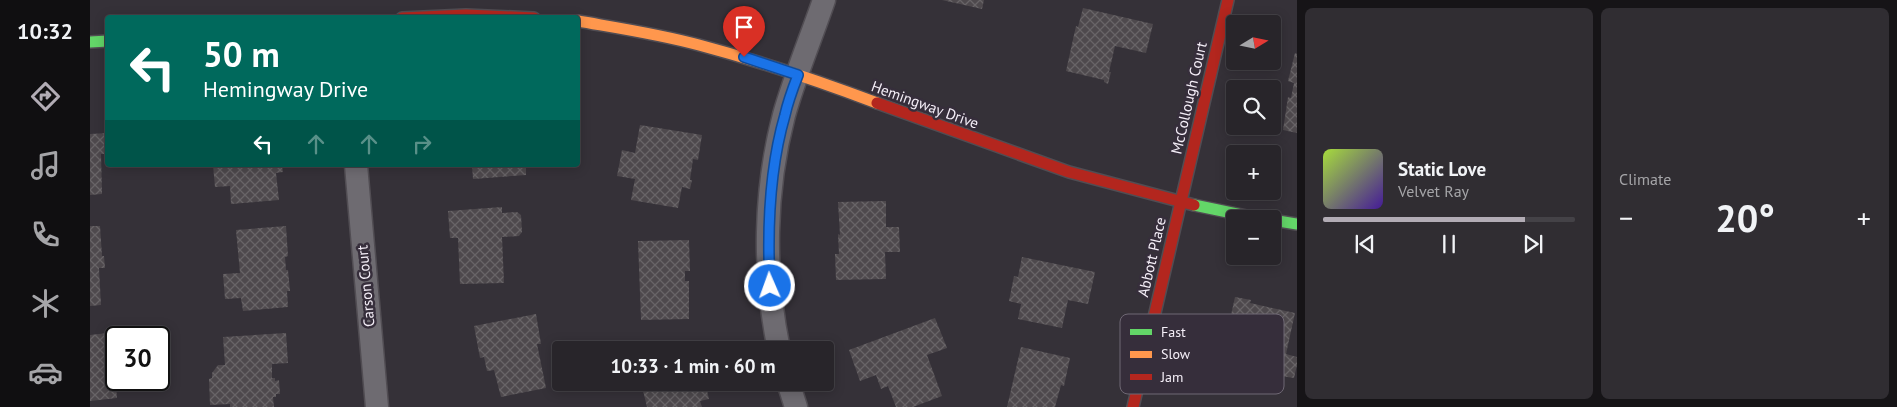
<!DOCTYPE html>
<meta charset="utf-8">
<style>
body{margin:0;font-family:"PT Sans",sans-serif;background:#302d32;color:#f1f3f6;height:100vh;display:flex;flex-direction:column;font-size:19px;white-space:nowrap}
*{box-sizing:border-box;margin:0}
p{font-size:16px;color:#a5a5a8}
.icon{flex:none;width:28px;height:28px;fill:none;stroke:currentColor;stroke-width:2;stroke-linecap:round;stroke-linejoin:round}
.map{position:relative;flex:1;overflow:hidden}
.side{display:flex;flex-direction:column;gap:8px;padding:8px;background:#161417;width:600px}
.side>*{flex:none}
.guide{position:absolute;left:15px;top:15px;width:475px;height:152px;border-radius:5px;box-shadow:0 2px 12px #0003,0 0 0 1px #444247;background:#00695c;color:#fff;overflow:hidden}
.needle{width:32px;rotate:80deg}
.fabs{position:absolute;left:1136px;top:15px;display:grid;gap:10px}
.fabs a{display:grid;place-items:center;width:55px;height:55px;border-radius:5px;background:#28252a;box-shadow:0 2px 12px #0003,0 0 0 1px #444247;font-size:25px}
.speed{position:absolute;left:15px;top:326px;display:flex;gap:10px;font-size:25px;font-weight:700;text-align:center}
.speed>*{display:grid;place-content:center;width:65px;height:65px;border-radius:50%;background:#28252a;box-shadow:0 2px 12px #0003,0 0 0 1px #444247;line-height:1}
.speed .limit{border:2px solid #111;border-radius:8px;background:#fff;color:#111}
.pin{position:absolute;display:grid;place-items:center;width:42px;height:42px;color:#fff;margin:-51px -21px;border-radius:50% 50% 50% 0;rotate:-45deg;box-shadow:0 0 5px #0007}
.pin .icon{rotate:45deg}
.me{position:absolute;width:55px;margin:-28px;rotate:358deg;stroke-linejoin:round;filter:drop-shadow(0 0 4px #0008)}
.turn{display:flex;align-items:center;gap:18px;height:105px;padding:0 15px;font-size:22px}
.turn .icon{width:65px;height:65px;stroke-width:2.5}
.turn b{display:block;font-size:35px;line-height:42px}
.lanes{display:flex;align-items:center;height:48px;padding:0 15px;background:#0003;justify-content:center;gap:25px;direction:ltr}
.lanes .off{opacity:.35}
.big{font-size:38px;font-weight:700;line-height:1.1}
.side .widget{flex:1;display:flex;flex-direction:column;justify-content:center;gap:8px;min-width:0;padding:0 18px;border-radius:8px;background:#302d32}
.song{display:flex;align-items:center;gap:15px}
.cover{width:60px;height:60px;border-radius:8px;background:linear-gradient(135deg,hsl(80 70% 55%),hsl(260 70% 35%))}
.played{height:5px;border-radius:2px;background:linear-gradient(90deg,#b2acb5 80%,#444247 80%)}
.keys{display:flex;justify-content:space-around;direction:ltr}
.heat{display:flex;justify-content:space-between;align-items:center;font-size:28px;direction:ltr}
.side .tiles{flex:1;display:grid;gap:8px;grid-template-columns:repeat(2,1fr)}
.trip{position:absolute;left:462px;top:341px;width:282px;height:50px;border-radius:5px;background:#28252a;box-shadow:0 2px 12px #0003,0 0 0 1px #444247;font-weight:700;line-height:50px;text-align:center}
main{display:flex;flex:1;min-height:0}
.menu{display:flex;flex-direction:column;width:90px;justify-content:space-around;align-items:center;background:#100f11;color:#a5a5a8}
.menu .icon{width:35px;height:35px}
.menu .active{color:#b2acb5}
.menu b{font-size:22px;color:#f1f3f6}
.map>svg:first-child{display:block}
</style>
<main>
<nav class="menu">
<b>10:32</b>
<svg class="icon active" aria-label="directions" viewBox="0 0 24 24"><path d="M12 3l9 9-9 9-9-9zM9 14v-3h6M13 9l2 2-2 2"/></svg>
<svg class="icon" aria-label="music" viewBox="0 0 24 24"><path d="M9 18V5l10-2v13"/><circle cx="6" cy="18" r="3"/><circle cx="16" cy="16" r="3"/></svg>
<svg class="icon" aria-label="phone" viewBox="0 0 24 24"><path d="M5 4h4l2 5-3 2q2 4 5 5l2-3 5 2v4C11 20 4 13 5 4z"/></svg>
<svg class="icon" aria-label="climate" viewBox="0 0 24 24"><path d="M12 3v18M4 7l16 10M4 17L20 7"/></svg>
<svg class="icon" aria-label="car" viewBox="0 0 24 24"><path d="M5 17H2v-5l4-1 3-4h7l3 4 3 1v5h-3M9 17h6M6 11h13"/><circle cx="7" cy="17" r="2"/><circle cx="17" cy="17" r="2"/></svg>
</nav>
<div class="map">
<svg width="1207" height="407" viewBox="0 0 1207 407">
<defs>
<pattern id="building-cross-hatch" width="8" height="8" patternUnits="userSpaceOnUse" patternTransform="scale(1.25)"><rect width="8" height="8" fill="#4e494d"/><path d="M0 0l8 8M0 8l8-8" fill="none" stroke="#686467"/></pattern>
</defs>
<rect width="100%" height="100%" fill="#353138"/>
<!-- building -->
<path fill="url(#building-cross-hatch)" d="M852 0H894L892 9Z
M993 8 1063 24 1056 53 1025 46 1019 72H1021L1018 84 1014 82V80L976 71 986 26 988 27Z
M1205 53 1207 54V133L1193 130 1198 97 1201 98 1204 83 1198 81Z
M550 125 612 135 608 160 603 159 600 180H602L600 189 592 187 588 208 541 200 545 179 527 176 532 150 545 153Z
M18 133V154H11L12 194 0 195V134Z
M123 165H192L193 172 186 173 189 200 141 204 140 186 125 187Z
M382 165H436V175L383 179Z
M796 201V227H809L810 252H795L796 279 746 280 745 254H749L748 234 750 235 748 202Z
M412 207V213L427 212 431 215 432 232 429 236 412 237 414 283 370 284 368 238H360L358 211Z
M0 226H10L12 256H14L15 268H9L11 305 0 306Z
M196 226 198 256 195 257 196 270H198L200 291H197L198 307 153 311 151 298 135 299 133 274 150 273 146 230Z
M599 240 600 271H595V281H599V319L551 320 548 241Z
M932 257 1005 272 998 304 978 300 972 328 928 319 931 304 919 301 924 276 928 277Z
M1145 297 1161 300 1160 303 1205 313 1196 354 1207 357V365L1204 378 1191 376 1188 391 1143 381 1147 364H1144L1148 344 1151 345 1154 333 1138 329Z
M446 314 451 344H447L456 388 411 397 404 370 397 371 394 357 390 358 384 326Z
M845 318 857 348 837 355 852 396 823 407H806L798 386 791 389 786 375 770 381 759 350Z
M18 333 20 352H26L25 378 27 398 0 401V335Z
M196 333 198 363 182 364V378H185V381L189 380 190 394H186V397H183L184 407H140V404L120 405 119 379 122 378V373L128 365H135L133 337Z
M931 347 980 358 974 386 971 385 965 407H917Z
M551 382H615L619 399 610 401 612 407H557Z"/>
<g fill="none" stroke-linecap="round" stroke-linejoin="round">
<!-- street casing -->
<g stroke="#514d53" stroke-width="25">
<path id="street" d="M266 165 287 407
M689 350C673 273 674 191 694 115 705 76 721 38 734 0
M698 382 706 407"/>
</g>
<!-- fast casing -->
<g stroke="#514d53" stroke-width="14">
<path id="fast" d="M0 42 18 41
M1104 205 1171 219
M1182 220 1207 224"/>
</g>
<!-- slow casing -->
<g stroke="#514d53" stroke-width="14">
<path id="slow" d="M488 21C528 28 569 34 609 45 669 61 729 81 787 103"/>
</g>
<!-- jam casing -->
<g stroke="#514d53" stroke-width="14">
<path id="jam" d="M312 18 376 15 444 18
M787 103 979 172 1104 205
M1043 407 1138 0"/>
</g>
<!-- street -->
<use href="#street" stroke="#6e6b71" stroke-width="22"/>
<!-- fast -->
<use href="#fast" stroke="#63d668" stroke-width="11"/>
<!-- slow -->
<use href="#slow" stroke="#ff974d" stroke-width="11"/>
<!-- jam -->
<use href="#jam" stroke="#b3261e" stroke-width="11"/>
</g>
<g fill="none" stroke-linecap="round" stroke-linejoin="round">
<!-- route casing -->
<g stroke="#114b97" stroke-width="12">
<path id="route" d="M654 57 708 75C703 88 698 101 695 115 679 170 677 228 680 286"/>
</g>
<!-- route -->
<use href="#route" stroke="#1a73e8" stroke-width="9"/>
</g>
<g text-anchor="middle" stroke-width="5" stroke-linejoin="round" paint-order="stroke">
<!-- street labels -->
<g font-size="15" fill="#f5eff8" stroke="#362e3b">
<text transform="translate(1099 98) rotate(-77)" y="5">McCollough Court</text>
<text transform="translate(835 105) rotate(20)" y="5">Hemingway Drive</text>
<text transform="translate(1062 257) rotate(-77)" y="5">Abbott Place</text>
<text transform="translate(276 286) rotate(-95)" y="5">Carson Court</text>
</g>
</g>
<!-- legend -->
<rect x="1030" y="314" width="164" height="80" rx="8" fill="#362e3b" stroke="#6f6874" stroke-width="1"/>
<rect x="1040" y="329" width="22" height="6" fill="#63d668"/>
<rect x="1040" y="351" width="22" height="7" fill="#ff974d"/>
<rect x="1040" y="374" width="22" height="6" fill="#b3261e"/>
<g font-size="14" fill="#f5eff8">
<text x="1071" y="337">Fast</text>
<text x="1071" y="359">Slow</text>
<text x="1071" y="382">Jam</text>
</g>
</svg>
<div class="fabs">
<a><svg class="needle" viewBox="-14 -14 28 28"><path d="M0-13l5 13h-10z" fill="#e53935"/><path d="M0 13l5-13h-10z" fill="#a5a5a8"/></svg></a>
<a><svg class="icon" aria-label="search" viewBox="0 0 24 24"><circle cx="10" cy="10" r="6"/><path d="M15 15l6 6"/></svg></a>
<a>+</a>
<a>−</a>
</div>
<div class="speed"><div class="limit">30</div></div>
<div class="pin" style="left:654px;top:57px;background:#d93025"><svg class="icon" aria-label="arrive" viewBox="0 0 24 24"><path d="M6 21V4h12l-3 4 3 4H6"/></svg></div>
<svg class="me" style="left:680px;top:286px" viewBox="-20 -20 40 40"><circle r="17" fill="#1a73e8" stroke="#fff" stroke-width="3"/><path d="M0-11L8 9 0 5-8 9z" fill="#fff"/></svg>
<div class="trip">10:33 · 1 min · 60 m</div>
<div class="guide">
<div class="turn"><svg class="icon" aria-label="left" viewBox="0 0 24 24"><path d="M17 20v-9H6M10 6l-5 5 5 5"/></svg><div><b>50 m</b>Hemingway Drive</div></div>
<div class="lanes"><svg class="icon" aria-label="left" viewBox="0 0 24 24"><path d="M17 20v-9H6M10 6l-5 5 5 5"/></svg><svg class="icon off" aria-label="ahead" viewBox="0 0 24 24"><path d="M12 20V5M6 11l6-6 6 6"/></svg><svg class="icon off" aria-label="ahead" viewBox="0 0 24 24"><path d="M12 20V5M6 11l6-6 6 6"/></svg><svg class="icon off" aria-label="right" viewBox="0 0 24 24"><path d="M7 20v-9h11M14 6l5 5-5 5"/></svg></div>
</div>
</div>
<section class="side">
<div class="tiles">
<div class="widget">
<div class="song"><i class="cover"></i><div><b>Static Love</b><p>Velvet Ray</p></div></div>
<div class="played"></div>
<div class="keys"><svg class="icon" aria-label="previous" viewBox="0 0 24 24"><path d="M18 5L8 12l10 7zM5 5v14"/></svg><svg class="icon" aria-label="pause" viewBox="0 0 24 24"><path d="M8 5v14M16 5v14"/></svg><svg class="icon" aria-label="next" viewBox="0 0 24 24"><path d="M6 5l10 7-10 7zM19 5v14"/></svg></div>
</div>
<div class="widget"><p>Climate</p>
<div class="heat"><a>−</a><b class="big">20°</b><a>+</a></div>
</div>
</div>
</section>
</main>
